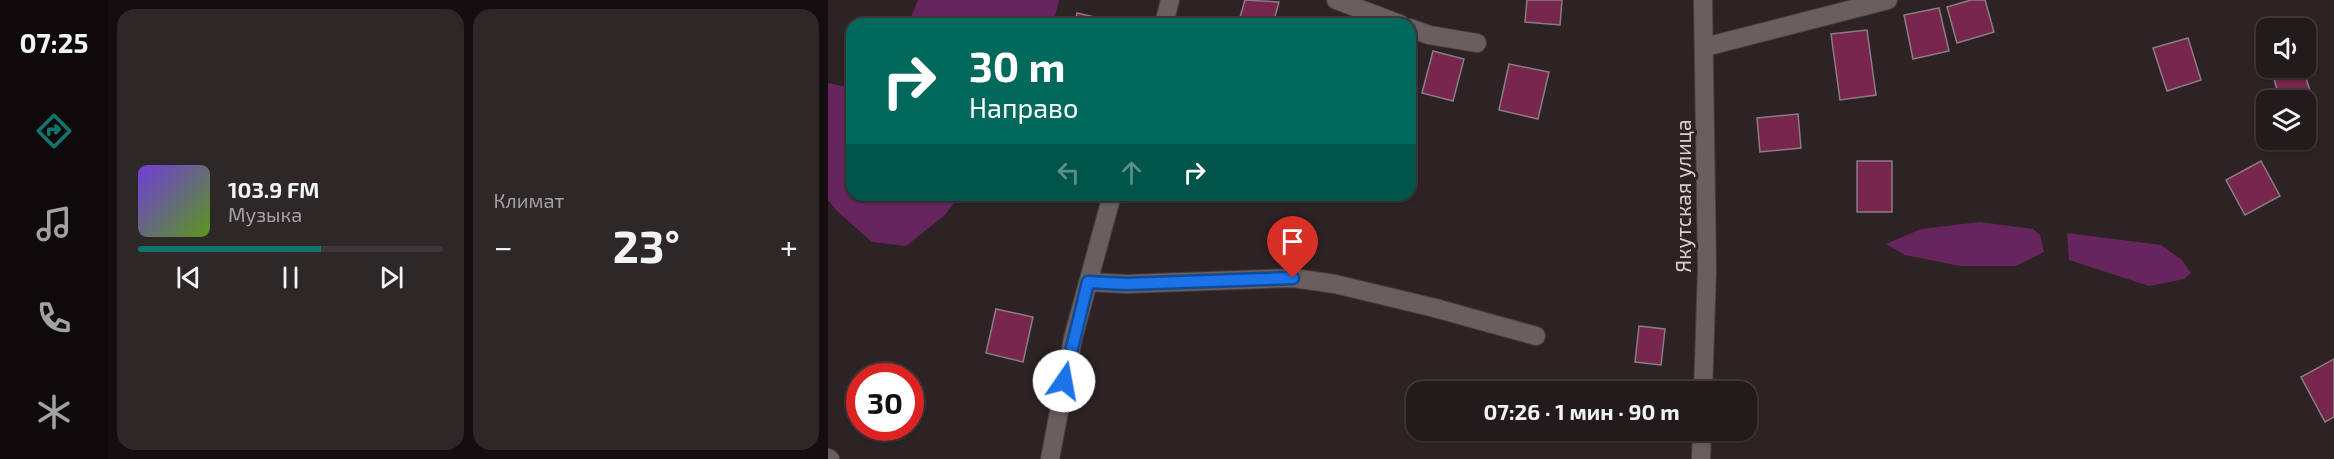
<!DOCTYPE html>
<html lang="ru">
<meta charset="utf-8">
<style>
body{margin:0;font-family:"Exo 2",sans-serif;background:#2e2728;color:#f1f3f6;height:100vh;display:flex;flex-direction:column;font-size:22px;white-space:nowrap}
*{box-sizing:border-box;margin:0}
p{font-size:20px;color:#a2a1a3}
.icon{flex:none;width:33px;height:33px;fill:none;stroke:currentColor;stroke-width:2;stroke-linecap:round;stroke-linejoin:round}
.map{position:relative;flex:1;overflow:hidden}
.panel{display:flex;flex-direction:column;gap:9px;padding:9px;background:#130e0f;width:720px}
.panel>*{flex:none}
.banner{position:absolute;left:18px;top:18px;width:570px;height:183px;border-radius:18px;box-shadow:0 2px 4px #0004,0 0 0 2px #3f383a;background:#00695c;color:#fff;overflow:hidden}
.fabs{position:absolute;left:1428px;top:18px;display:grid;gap:12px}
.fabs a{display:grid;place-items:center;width:60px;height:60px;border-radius:12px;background:#221a1b;box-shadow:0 2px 4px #0004,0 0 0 2px #3f383a;font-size:30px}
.speed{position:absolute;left:18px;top:363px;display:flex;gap:12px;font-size:30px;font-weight:700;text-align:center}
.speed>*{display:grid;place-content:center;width:78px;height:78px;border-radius:50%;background:#221a1b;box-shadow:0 2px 4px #0004,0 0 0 2px #3f383a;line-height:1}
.speed .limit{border:9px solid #d22;background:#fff;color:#111}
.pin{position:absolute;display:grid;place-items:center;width:51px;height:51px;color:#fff;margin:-62px -26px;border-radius:50% 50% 50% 0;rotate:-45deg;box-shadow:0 0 6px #0007}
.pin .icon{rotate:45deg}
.me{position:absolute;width:66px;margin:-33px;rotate:12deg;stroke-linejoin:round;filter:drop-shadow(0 0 4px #0008)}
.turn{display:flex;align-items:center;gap:21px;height:126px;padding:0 24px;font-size:27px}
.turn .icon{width:78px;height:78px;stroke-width:2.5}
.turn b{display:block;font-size:42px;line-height:51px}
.lanes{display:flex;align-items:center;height:57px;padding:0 24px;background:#0003;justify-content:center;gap:30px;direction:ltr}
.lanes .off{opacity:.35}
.big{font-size:45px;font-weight:700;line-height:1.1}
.panel .tile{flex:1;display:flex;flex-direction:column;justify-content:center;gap:9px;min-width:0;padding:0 21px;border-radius:18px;background:#2e2728}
.song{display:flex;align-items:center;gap:18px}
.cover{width:72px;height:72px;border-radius:9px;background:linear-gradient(135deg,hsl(260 70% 55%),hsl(90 70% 35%))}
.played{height:6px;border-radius:3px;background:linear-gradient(90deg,#0f766e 60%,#3f383a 60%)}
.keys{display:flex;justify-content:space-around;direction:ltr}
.heat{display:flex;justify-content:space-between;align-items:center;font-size:33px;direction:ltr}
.panel .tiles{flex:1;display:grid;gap:9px;grid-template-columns:repeat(2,1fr)}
.trip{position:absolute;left:578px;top:381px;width:351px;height:60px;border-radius:18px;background:#221a1b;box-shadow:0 2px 4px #0004,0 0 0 2px #3f383a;font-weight:700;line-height:60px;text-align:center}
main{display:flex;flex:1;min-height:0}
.tabs{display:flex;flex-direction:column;width:108px;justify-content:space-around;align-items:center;background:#0e0a0b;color:#a2a1a3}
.tabs .icon{width:42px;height:42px}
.tabs .current{color:#0f766e}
.tabs b{font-size:27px;color:#f1f3f6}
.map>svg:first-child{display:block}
</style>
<main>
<nav class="tabs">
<b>07:25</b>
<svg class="icon current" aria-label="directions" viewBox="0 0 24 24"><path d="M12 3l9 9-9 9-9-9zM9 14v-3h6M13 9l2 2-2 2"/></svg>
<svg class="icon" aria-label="music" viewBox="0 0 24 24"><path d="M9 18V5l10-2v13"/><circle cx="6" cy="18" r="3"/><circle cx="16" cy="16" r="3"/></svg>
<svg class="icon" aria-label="phone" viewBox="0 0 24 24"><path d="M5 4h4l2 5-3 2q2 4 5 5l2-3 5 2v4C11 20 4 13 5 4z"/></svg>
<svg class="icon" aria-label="climate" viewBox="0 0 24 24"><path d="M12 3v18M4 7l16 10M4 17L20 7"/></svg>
</nav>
<section class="panel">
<div class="tiles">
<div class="tile">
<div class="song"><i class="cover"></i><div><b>103.9 FM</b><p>Музыка</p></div></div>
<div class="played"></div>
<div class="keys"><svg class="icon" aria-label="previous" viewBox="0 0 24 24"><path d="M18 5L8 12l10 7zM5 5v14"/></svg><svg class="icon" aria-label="pause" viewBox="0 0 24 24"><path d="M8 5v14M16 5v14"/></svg><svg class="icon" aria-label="next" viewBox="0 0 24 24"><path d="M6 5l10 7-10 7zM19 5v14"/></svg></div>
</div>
<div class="tile"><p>Климат</p>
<div class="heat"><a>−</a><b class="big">23°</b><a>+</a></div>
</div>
</div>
</section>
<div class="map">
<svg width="1506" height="459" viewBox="0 0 1506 459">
<rect width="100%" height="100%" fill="#2e2324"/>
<!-- water -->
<path fill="#67255e" d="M90 0H231L225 24H80Z
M0 83 24 88V195H131L118 214 78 246 44 242 9 211 0 200Z
M1152 222 1205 229 1212 235 1216 252 1188 266H1132L1077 255 1058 244 1093 229Z
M1239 233 1333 245 1354 260 1363 273 1356 279 1321 286 1241 260Z"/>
<!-- building -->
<path fill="#77264d" stroke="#8a7d82" stroke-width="1.5" d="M417 0 451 2 445 24H410Z
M699 0H734L732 25 697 22Z
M1143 0H1157L1166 32 1129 43 1119 7Z
M1111 8 1121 51 1085 59 1076 15Z
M249 13 280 20 279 24H247Z
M1039 30 1048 95 1012 100 1003 34Z
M1360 38 1373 80 1339 91 1325 48Z
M605 51 636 59 625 101 594 93Z
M681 64 721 72 710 119 671 110Z
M1443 68H1475L1486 104 1478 106V100H1452Z
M970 114 973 148 932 152 929 118Z
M1029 161H1064V212H1029Z
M1433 161 1452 196 1417 215 1398 180Z
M168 309 205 317 195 362 158 353Z
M811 326 837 329 833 365 807 362Z
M1506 359V417L1497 422 1473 377Z"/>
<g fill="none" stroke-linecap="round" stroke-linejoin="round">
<!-- minor casing -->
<g stroke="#483f40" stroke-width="20">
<path id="minor" d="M508 0 572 24
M875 0 879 269 875 392
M336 24 342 0
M582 28 601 35 649 43
M877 47 1060 0
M260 282 298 284 465 278 507 284 607 308 708 336
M0 458 2 459
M222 459 245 338 284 195
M873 459 874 430"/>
</g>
<!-- minor -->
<use href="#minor" stroke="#6b5e5f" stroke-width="18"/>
</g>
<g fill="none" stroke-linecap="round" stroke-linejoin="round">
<!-- route casing -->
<g stroke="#114b97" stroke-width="15">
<path id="route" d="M236 381 260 282 298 284 465 278"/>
</g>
<!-- route -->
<use href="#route" stroke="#1a73e8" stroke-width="10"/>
</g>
<g text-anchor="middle" stroke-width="6" stroke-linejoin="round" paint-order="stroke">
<!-- street labels -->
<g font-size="21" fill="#d8d0d1" stroke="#2e2324">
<text transform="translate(856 196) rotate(-90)" y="7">Якутская улица</text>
</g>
</g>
</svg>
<div class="fabs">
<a><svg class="icon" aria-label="sound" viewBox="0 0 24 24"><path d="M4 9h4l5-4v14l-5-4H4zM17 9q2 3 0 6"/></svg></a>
<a><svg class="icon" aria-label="layers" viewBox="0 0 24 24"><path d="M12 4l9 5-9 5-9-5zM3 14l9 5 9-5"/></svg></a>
</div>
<div class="speed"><div class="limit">30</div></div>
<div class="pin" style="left:465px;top:278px;background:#d93025"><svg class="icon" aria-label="arrive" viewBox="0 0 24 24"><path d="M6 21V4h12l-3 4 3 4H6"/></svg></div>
<svg class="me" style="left:236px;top:381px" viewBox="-20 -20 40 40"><circle r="19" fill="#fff"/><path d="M0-13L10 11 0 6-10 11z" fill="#1a73e8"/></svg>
<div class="trip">07:26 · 1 мин · 90 m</div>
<div class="banner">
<div class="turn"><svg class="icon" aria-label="right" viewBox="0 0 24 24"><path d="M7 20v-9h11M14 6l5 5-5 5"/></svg><div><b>30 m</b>Направо</div></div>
<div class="lanes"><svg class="icon off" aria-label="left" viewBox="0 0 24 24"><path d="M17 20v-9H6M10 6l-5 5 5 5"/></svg><svg class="icon off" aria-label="ahead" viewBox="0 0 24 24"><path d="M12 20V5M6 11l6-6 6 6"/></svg><svg class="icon" aria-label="right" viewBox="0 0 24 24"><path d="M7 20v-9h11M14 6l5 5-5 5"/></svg></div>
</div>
</div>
</main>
